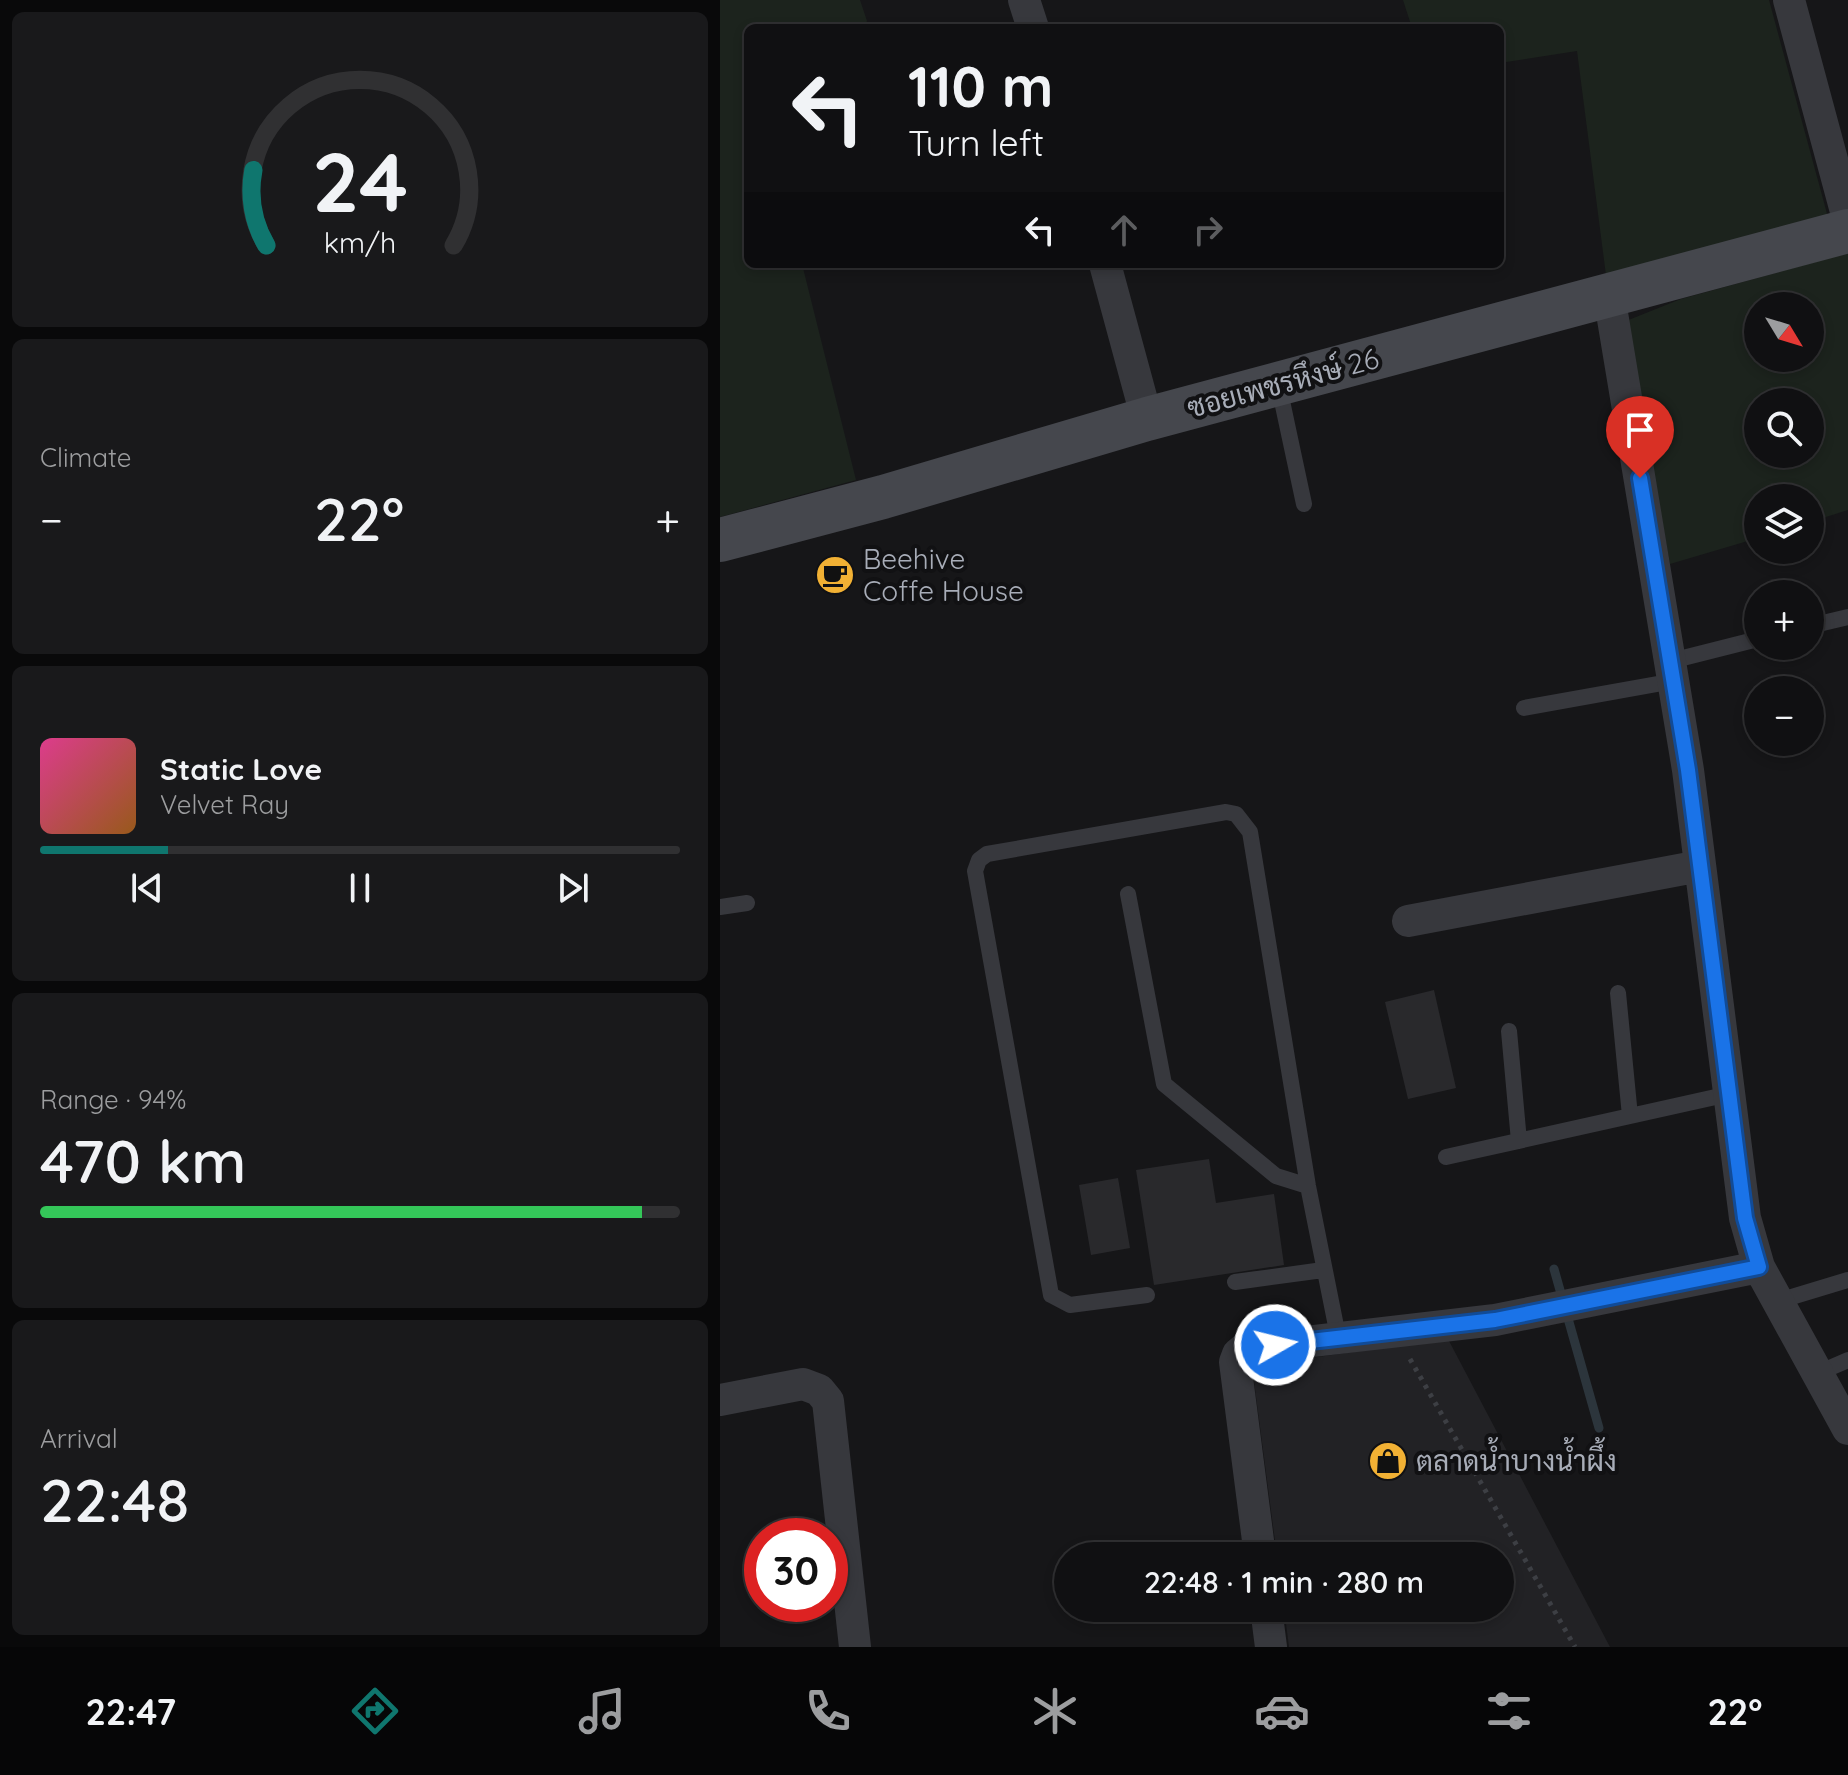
<!DOCTYPE html>
<meta charset="utf-8">
<style>
body{margin:0;font-family:Quicksand,Sarabun,sans-serif;background:#19191b;color:#f1f3f6;height:100vh;display:flex;flex-direction:column;font-size:30px;white-space:nowrap}
*{box-sizing:border-box;margin:0}
p{font-size:26px;color:#9c9d9f}
.icon{flex:none;width:44px;height:44px;fill:none;stroke:currentColor;stroke-width:2;stroke-linecap:round;stroke-linejoin:round}
.map{position:relative;flex:1;overflow:hidden}
.details{display:flex;flex-direction:column;gap:12px;padding:12px;background:#09090a;width:720px}
.details>*{flex:none}
.hud{position:absolute;left:24px;top:24px;width:760px;height:244px;border-radius:12px;box-shadow:0 4px 12px #0003,0 0 0 2px #303032;background:#101012;color:#f1f3f6;overflow:hidden}
.needle{width:52px;rotate:128deg}
.buttons{position:absolute;left:1024px;top:292px;display:grid;gap:16px}
.buttons a{display:grid;place-items:center;width:80px;height:80px;border-radius:50%;background:#101012;box-shadow:0 4px 12px #0003,0 0 0 2px #303032;font-size:40px}
.speed{position:absolute;left:24px;top:1518px;display:flex;gap:16px;font-size:40px;font-weight:700;text-align:center}
.speed>*{display:grid;place-content:center;width:104px;height:104px;border-radius:50%;background:#101012;box-shadow:0 4px 12px #0003,0 0 0 2px #303032;line-height:1}
.speed .limit{border:12px solid #d22;background:#fff;color:#111}
.pin{position:absolute;display:grid;place-items:center;width:68px;height:68px;color:#fff;margin:-82px -34px;border-radius:50% 50% 50% 0;rotate:-45deg;box-shadow:0 0 8px #0007}
.pin .icon{rotate:45deg}
.me{position:absolute;width:88px;margin:-44px;rotate:82deg;stroke-linejoin:round;filter:drop-shadow(0 0 6px #0008)}
.turn{display:flex;align-items:center;gap:28px;height:168px;padding:0 32px;font-size:36px}
.turn .icon{width:104px;height:104px;stroke-width:2.5}
.turn b{display:block;font-size:56px;line-height:68px}
.lanes{display:flex;align-items:center;height:76px;padding:0 32px;background:#0003;justify-content:center;gap:40px;direction:ltr}
.lanes .off{opacity:.35}
.big{font-size:60px;font-weight:600;line-height:1.1}
.details .card{flex:1;display:flex;flex-direction:column;justify-content:center;gap:12px;min-width:0;padding:0 28px;border-radius:12px;background:#19191b}
.details .dial{align-items:center;gap:0}
.dial svg{height:208px;overflow:visible;fill:none;stroke:#303032;stroke-width:7;stroke-linecap:round;text-anchor:middle}
.dial text{fill:#f1f3f6;stroke:none}
.song{display:flex;align-items:center;gap:24px}
.cover{width:96px;height:96px;border-radius:12px;background:linear-gradient(135deg,hsl(330 70% 55%),hsl(30 70% 35%))}
.played{height:8px;border-radius:4px;background:linear-gradient(90deg,#0f766e 20%,#303032 20%)}
.keys{display:flex;justify-content:space-around;direction:ltr}
.heat{display:flex;justify-content:space-between;align-items:center;font-size:44px;direction:ltr}
.charge{height:12px;border-radius:6px;background:linear-gradient(90deg,#34c759 94%,#303032 0)}
.trip{position:absolute;left:334px;top:1542px;width:460px;height:80px;border-radius:40px;background:#101012;box-shadow:0 4px 12px #0003,0 0 0 2px #303032;font-weight:600;line-height:80px;text-align:center}
.menu{display:flex;height:128px;justify-content:space-around;align-items:center;background:#060607;color:#9c9d9f}
.menu .icon{width:56px;height:56px}
.menu .selected{color:#0f766e}
.menu b{font-size:36px;color:#f1f3f6}
main{display:flex;flex:1;min-height:0}
.map>svg:first-child{display:block}
</style>
<main>
<section class="details">
<div class="card dial"><svg viewBox="0 0 100 80">
<path d="M14 69A42 42 0 1 1 86 69"/>
<path d="M14 69A42 42 0 0 1 9 40" stroke="#0f766e"/>
<text x="50" y="56" font-size="32" font-weight="700">24</text>
<text x="50" y="72" font-size="11">km/h</text>
</svg></div>
<div class="card"><p>Climate</p>
<div class="heat"><a>−</a><b class="big">22°</b><a>+</a></div>
</div>
<div class="card">
<div class="song"><i class="cover"></i><div><b>Static Love</b><p>Velvet Ray</p></div></div>
<div class="played"></div>
<div class="keys"><svg class="icon" aria-label="previous" viewBox="0 0 24 24"><path d="M18 5L8 12l10 7zM5 5v14"/></svg><svg class="icon" aria-label="pause" viewBox="0 0 24 24"><path d="M8 5v14M16 5v14"/></svg><svg class="icon" aria-label="next" viewBox="0 0 24 24"><path d="M6 5l10 7-10 7zM19 5v14"/></svg></div>
</div>
<div class="card"><p>Range · 94%</p><b class="big">470 km</b><div class="charge"></div></div>
<div class="card"><p>Arrival</p><b class="big">22:48</b></div>
</section>
<div class="map">
<svg width="1128" height="1647" viewBox="0 0 1128 1647">
<rect width="100%" height="100%" fill="#161618"/>
<!-- built -->
<path fill="#222225" d="M728 1339 890 1647H569L564 1608H780V1556H557L532 1366Z"/>
<!-- green -->
<path fill="#1c231d" fill-rule="evenodd" d="M0 0H140L147 21 143 28H28V264H82L136 480 0 517Z
M683 0H1049L1109 221 887 283 857 51 780 63V28H692Z
M1128 253V510L1090 522V498H1038V538L950 564 906 321 961 299ZM1038 306H1090V358H1038ZM1038 402H1090V454H1038Z"/>
<g fill="none" stroke-linecap="round" stroke-linejoin="round">
<!-- stream -->
<path stroke="#2c353c" stroke-width="9" d="M834 1269 879 1428"/>
</g>
<!-- building -->
<path fill="#29292c" d="M714 990 736 1088 688 1099 665 1002Z
M489 1159 496 1203 554 1194 564 1265 434 1285 416 1170Z
M398 1178 410 1248 371 1255 359 1185Z"/>
<g fill="none" stroke-linecap="round" stroke-linejoin="round">
<!-- path -->
<path stroke="#3d3f44" stroke-width="5" stroke-dasharray="4 6" stroke-linecap="butt" d="M690 1359 855 1647"/>
<!-- lane -->
<path stroke="#37383d" stroke-width="16" d="M559 387 584 504
M1090 626 1128 617
M951 661 1038 639
M804 708 954 681
M408 894 444 1084 556 1176 588 1186
M0 907 27 903
M898 993 910 1116
M789 1031 799 1141
M726 1157 1009 1094
M515 1282 603 1270
M427 1295 350 1305 331 1295 255 871 259 860 267 854 506 812 516 814 530 832 588 1186 618 1336
M1058 1301 1128 1280
M1098 1373 1128 1360"/>
<!-- street -->
<path stroke="#37383d" stroke-width="32" d="M304 0 313 28
M1069 0 1128 219
M385 264 427 419
M889 295 968 770 1025 1218 1039 1267 1128 1429
M688 921 980 866
M0 1400 83 1384 99 1390 108 1401 135 1647
M540 1556 515 1362 518 1354 524 1349 775 1320 1039 1267
M546 1608 551 1647"/>
<!-- secondary -->
<path stroke="#45474d" stroke-width="44" d="M0 540 163 497 427 419 1128 231"/>
</g>
<g fill="none" stroke-linecap="round" stroke-linejoin="round">
<!-- route casing -->
<g stroke="#114b97" stroke-width="20">
<path id="route" d="M555 1345 775 1320 1039 1267 1025 1218 968 770 920 478"/>
</g>
<!-- route -->
<use href="#route" stroke="#1a73e8" stroke-width="14"/>
</g>
<!-- icons -->
<defs>
<g id="cafe-disc" transform="scale(2)"><circle r="9.5" fill="#f2b134" stroke="#111113"/><path d="M-5.5-4.5H6V0H3Q3 3.5 0 3.5H-2.5Q-5.5 3.5-5.5 0ZM3-3.2v2h1.7v-2ZM-6 4.5H4V6H-6Z" fill="#111"/></g>
<g id="shop-disc" transform="scale(2)"><circle r="9.5" fill="#f2b134" stroke="#111113"/><path d="M-5-2.5h2.3a2.7 3.5 0 0 1 5.4 0H5L5.5 6h-11ZM-1.5-2.5h3a1.5 2.3 0 0 0-3 0Z" fill="#111"/></g>
</defs>
<g fill-rule="evenodd">
<use href="#cafe-disc" x="115" y="575"/>
<use href="#shop-disc" x="668" y="1461"/>
</g>
<g text-anchor="middle" stroke-width="8" stroke-linejoin="round" paint-order="stroke">
<!-- street labels -->
<g font-size="28" fill="#a8adb8" stroke="#111113">
<text transform="translate(563 383) rotate(-15)" y="10">ซอยเพชรหึงษ์ 26</text>
</g>
<!-- poi labels -->
<g font-size="28" fill="#a8adb8" stroke="#111113" text-anchor="start">
<text x="143" y="569">Beehive<tspan x="143" dy="32">Coffe House</tspan></text>
<text x="696" y="1471">ตลาดน้ำบางน้ำผึ้ง</text>
</g>
</g>
</svg>
<div class="buttons">
<a><svg class="needle" viewBox="-14 -14 28 28"><path d="M0-13l5 13h-10z" fill="#e53935"/><path d="M0 13l5-13h-10z" fill="#9c9d9f"/></svg></a>
<a><svg class="icon" aria-label="search" viewBox="0 0 24 24"><circle cx="10" cy="10" r="6"/><path d="M15 15l6 6"/></svg></a>
<a><svg class="icon" aria-label="layers" viewBox="0 0 24 24"><path d="M12 4l9 5-9 5-9-5zM3 14l9 5 9-5"/></svg></a>
<a>+</a>
<a>−</a>
</div>
<div class="speed"><div class="limit">30</div></div>
<div class="pin" style="left:920px;top:478px;background:#d93025"><svg class="icon" aria-label="arrive" viewBox="0 0 24 24"><path d="M6 21V4h12l-3 4 3 4H6"/></svg></div>
<svg class="me" style="left:555px;top:1345px" viewBox="-20 -20 40 40"><circle r="17" fill="#1a73e8" stroke="#fff" stroke-width="3"/><path d="M0-11L8 9 0 5-8 9z" fill="#fff"/></svg>
<div class="trip">22:48 · 1 min · 280 m</div>
<div class="hud">
<div class="turn"><svg class="icon" aria-label="left" viewBox="0 0 24 24"><path d="M17 20v-9H6M10 6l-5 5 5 5"/></svg><div><b>110 m</b>Turn left</div></div>
<div class="lanes"><svg class="icon" aria-label="left" viewBox="0 0 24 24"><path d="M17 20v-9H6M10 6l-5 5 5 5"/></svg><svg class="icon off" aria-label="ahead" viewBox="0 0 24 24"><path d="M12 20V5M6 11l6-6 6 6"/></svg><svg class="icon off" aria-label="right" viewBox="0 0 24 24"><path d="M7 20v-9h11M14 6l5 5-5 5"/></svg></div>
</div>
</div>
</main>
<nav class="menu">
<b>22:47</b>
<svg class="icon selected" aria-label="directions" viewBox="0 0 24 24"><path d="M12 3l9 9-9 9-9-9zM9 14v-3h6M13 9l2 2-2 2"/></svg>
<svg class="icon" aria-label="music" viewBox="0 0 24 24"><path d="M9 18V5l10-2v13"/><circle cx="6" cy="18" r="3"/><circle cx="16" cy="16" r="3"/></svg>
<svg class="icon" aria-label="phone" viewBox="0 0 24 24"><path d="M5 4h4l2 5-3 2q2 4 5 5l2-3 5 2v4C11 20 4 13 5 4z"/></svg>
<svg class="icon" aria-label="climate" viewBox="0 0 24 24"><path d="M12 3v18M4 7l16 10M4 17L20 7"/></svg>
<svg class="icon" aria-label="car" viewBox="0 0 24 24"><path d="M5 17H2v-5l4-1 3-4h7l3 4 3 1v5h-3M9 17h6M6 11h13"/><circle cx="7" cy="17" r="2"/><circle cx="17" cy="17" r="2"/></svg>
<svg class="icon" aria-label="filters" viewBox="0 0 24 24"><path d="M4 7h16M4 17h16"/><circle cx="9" cy="7" r="2"/><circle cx="15" cy="17" r="2"/></svg>
<b>22°</b>
</nav>
